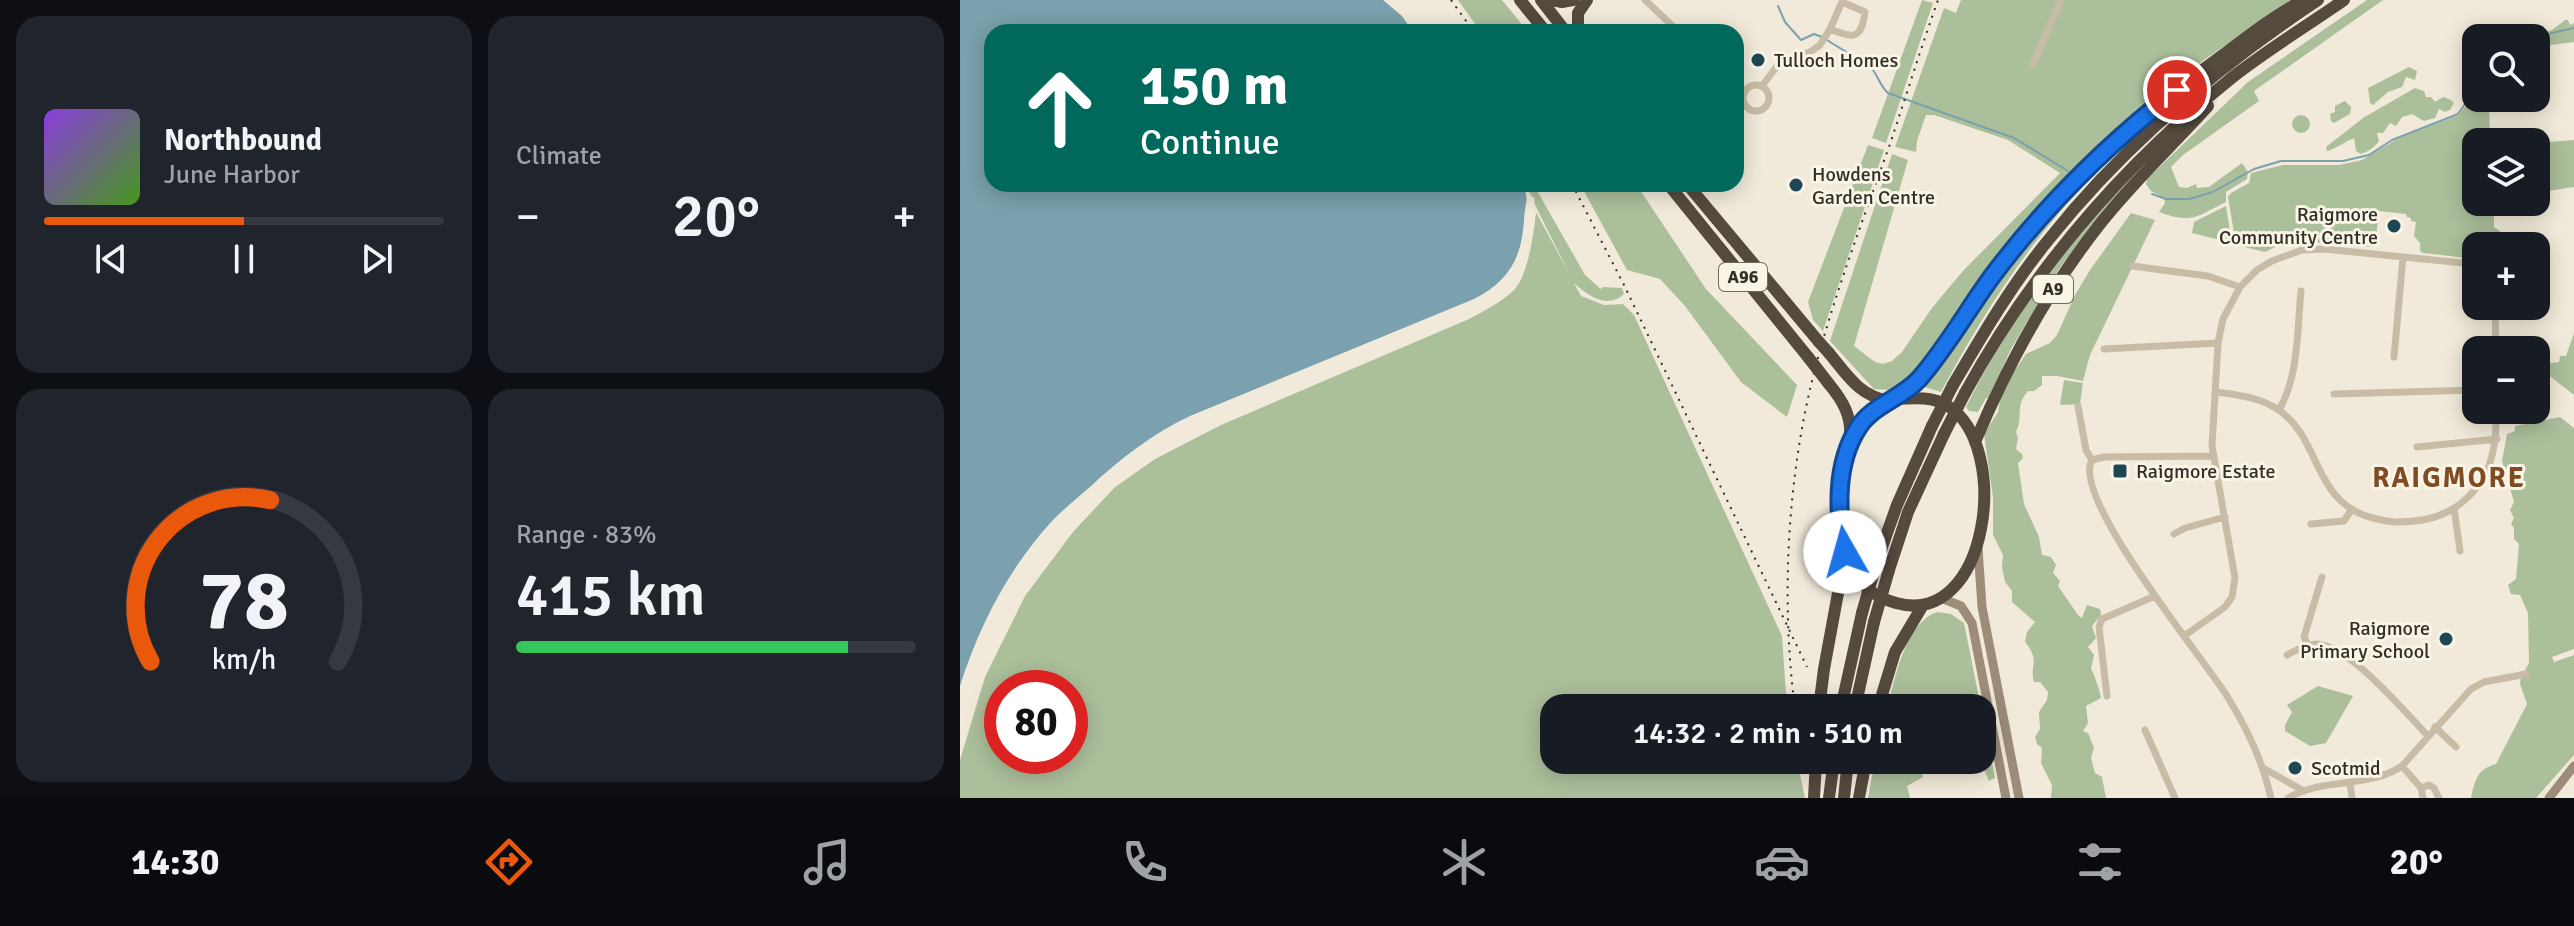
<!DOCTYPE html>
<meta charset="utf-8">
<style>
body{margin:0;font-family:Signika,sans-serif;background:#20242c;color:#f1f3f6;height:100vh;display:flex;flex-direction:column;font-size:30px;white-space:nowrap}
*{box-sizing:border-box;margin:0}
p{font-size:26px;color:#9ea1a6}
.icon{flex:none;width:44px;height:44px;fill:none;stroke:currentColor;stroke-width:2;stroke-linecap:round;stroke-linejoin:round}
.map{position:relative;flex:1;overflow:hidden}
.panel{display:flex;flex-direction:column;gap:16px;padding:16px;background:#0d0f14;width:960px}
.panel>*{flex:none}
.hud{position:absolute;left:24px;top:24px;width:760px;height:168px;border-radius:24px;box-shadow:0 4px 20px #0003;background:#00695c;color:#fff;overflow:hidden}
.controls{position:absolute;left:1502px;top:24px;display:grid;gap:16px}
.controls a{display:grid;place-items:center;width:88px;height:88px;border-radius:16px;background:#171b24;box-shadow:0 4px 20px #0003;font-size:40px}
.speed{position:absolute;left:24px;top:670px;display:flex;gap:16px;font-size:40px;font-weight:700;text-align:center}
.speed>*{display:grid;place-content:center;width:104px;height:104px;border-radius:50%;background:#171b24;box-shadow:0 4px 20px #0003;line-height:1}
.speed .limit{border:12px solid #d22;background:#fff;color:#111}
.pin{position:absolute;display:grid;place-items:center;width:68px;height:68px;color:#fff;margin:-34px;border:4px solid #fff;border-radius:50%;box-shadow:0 2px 8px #0007}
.me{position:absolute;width:88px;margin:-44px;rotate:353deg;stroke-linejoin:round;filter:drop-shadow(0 0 6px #0008)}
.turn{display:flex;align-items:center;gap:28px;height:168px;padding:0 24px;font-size:36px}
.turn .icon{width:104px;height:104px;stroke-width:2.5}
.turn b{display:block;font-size:56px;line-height:68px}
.big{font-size:60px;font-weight:600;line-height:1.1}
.panel .card{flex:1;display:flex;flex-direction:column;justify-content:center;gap:12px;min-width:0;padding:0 28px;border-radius:24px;background:#20242c}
.panel .dial{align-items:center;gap:0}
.dial svg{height:208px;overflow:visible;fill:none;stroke:#363941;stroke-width:7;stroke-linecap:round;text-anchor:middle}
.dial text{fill:#f1f3f6;stroke:none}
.song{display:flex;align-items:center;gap:24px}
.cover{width:96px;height:96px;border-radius:12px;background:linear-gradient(135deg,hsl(270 70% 55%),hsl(100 70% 35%))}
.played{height:8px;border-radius:4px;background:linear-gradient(90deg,#ea580c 50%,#363941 50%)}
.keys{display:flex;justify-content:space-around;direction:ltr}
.heat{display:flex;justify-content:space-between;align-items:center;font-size:44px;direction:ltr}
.charge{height:12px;border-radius:6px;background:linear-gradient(90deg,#34c759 83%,#363941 0)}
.panel .tiles{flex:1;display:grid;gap:16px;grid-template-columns:repeat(2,1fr)}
.trip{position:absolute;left:580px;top:694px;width:456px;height:80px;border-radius:24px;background:#171b24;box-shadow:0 4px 20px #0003;font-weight:600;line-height:80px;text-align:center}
.menu{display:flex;height:128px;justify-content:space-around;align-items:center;background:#090b0e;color:#9ea1a6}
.menu .icon{width:56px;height:56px}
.menu .on{color:#ea580c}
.menu b{font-size:36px;color:#f1f3f6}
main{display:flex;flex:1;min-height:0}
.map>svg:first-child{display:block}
</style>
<main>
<section class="panel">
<div class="tiles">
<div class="card">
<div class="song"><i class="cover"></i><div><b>Northbound</b><p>June Harbor</p></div></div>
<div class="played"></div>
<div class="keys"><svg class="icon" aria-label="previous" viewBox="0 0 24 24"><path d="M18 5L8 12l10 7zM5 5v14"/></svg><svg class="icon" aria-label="pause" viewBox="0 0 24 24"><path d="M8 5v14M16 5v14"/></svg><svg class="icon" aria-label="next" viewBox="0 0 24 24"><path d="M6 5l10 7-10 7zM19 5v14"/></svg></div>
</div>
<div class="card"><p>Climate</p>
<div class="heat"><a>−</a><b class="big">20°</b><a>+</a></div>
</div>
<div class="card dial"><svg viewBox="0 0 100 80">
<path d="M14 69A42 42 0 1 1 86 69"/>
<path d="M14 69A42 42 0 0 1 60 7" stroke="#ea580c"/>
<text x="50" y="56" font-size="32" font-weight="700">78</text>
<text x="50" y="72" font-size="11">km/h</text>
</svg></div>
<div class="card"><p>Range · 83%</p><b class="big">415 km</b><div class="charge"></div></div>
</div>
</section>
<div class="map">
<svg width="1614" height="798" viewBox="0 0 1614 798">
<rect width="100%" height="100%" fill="#f1eada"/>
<!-- green -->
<path fill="#acbf9b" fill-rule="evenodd" d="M498 0H542L568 32H521Z
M962 0 973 3 926 143 912 138Z
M1001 0H1330L1198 92 1119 165 1121 168 1041 257 970 354 942 384 928 390 914 389 870 341 932 154 948 160 894 346 915 362 923 364 932 361 942 352 972 308 1002 272 1100 173 1048 140 974 115H966L957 141 956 152 935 147 984 8 996 13Z
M1407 0H1423L1301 86 1294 91 1299 101 1223 155 1211 167 1219 187 1227 188 1236 184 1237 188 1249 187 1282 163 1288 172 1287 179 1266 192V202C1236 217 1232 224 1199 212L1205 203 1204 198 1191 191 1186 184 1187 179 1288 82Z
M1605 20H1608L1610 25 1614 23V42L1576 47V38H1567L1592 30Z
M1449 67 1457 71 1455 80 1446 77 1442 87 1428 92 1413 105 1410 103 1408 88Z
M1516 70V98H1529L1530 142H1516V202H1533V205L1538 208 1539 212 1534 214V227L1540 231 1544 246H1516V259L1463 253 1460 251V243L1454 236 1456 222 1451 221V218L1447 217 1446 214 1419 211 1415 247 1350 242 1315 247 1305 252 1276 245 1268 197 1271 193 1289 183 1291 173 1323 165H1379L1402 160 1437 139 1499 115 1507 104Z
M1455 88 1464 91 1466 97H1471L1475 102 1483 97 1491 100 1494 103 1490 110 1485 112 1479 109 1475 118 1464 121 1452 114 1442 117 1436 126 1430 123 1423 133H1417L1419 141C1414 148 1409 151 1401 154L1396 151 1394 138C1387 141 1371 151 1367 151L1366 147 1403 118Z
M1385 101 1391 107 1390 114 1374 123 1371 121 1370 114 1375 112V106Z
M1332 124a9 9 0 1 1 18 0a9 9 0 1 1-18 0Z
M1179 126 1180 131C1163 148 1144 164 1127 182 1068 243 1021 317 981 392L958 385 1053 257 1093 209Z
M1614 140V187L1576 193V143Z
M908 145 924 150 863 331 853 320 848 302Z
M1190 159 1145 208 1099 269 1052 347 1028 398H1026L1018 412 1009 411 1006 407C1050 319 1116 224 1190 159Z
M620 184H676L746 289 837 385 827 417 781 382 725 306 700 279 667 270Z
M575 187 625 275 641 289 643 287 662 288 664 294C647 310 627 295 614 283L621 296 644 305 663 304 674 315 822 636 827 708H594V760H837L845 798H0V760L25 677 65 596 113 532 154 488 195 459 261 425 509 319C524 311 540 303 553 291 568 277 574 232 576 212L610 275 575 205 574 197H572L568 190ZM42 688H110V756H42Z
M1266 206 1272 243 1232 233 1234 222Z
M1171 213 1195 220 1130 355 1123 381 1097 376H1082V385L1074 391H1068C1054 407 1064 416 1056 432L1058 438 1056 449 1062 454 1063 458 1058 463 1064 504 1079 537 1082 555 1091 557 1096 565 1093 573 1100 581 1098 586 1118 615 1122 618 1127 605 1140 609 1141 615 1132 626 1136 638 1128 647 1134 655 1131 669C1133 671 1141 694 1141 698L1126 706 1128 723 1123 731 1128 733 1134 748 1131 758 1135 773 1142 777 1146 798H1091L1092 785 1081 763 1082 748 1077 744 1075 737 1080 729 1079 712 1087 700 1088 692 1080 682H1074C1069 665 1081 661 1065 642L1067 632 1075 622 1052 602V591L1045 582 1042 567 1043 555 1033 535V497L1024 434 1038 412 1042 389 1066 354 1090 343 1097 335 1115 295 1130 270Z
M1614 333V395L1586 373 1584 364 1599 362 1600 356H1606Z
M1104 380 1123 383 1120 404 1100 405Z
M1600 417 1614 428V649L1592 657 1594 662 1614 655V755L1576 798H1511C1515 780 1517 769 1536 764L1567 704 1560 684 1561 677 1569 663 1568 613 1560 595 1551 594 1548 585 1556 579 1559 544 1554 539V528L1551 524 1554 518 1550 510 1554 502 1542 461 1547 434 1555 431V426Z
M977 612 991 614 1004 623 1021 708H927C935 679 945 623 977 612Z
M1358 686 1393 696 1366 743 1350 746 1325 731V725L1332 712 1327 705Z
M1022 713 1035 778 1029 781 1020 760Z
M915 760H957L963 777 947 786 950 798H908Z"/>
<!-- water -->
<path fill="#7aa1ad" d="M0 0H423L442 16 453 32H32V184H562C570 199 565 202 564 219 562 258 549 281 514 299L230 416C192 434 161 458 130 487 117 498 105 508 93 520 50 566 19 626 0 686Z"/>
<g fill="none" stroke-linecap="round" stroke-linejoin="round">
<!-- stream -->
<path stroke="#7aa1ad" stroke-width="2" d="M818 6 825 22 841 40 854 34 862 37
M1570 38 1614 28
M867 40C877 47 907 63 913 70 919 78 920 86 928 93L1054 138 1108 171
M1192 194 1206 199H1229L1253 192 1294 169 1321 161H1383L1409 155 1432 140 1498 114 1505 104 1516 59"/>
<!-- street -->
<path stroke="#c8bca7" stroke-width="7" d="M685 0 719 32
M1073 64 1101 0
M783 98a13 13 0 1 1 26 0a13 13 0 1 1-26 0Z
M802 86 820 62 850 52 860 45 870 29 882 2 905 12C901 41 893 38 870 29
M1172 266 1248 276 1280 287
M1535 306 1536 350
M1144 349 1258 343
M1434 357 1443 257
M1256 392C1278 395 1301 397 1320 411 1362 441 1353 503 1413 518 1421 520 1429 522 1437 522 1458 522 1478 519 1496 507 1531 482 1537 450 1536 410
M1374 394 1516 390
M1118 406 1126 450 1132 460C1110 497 1244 659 1267 696 1287 728 1303 762 1311 798
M1319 410C1339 375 1337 331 1341 291
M1457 447 1537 439
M1132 460 1144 457 1253 456
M1494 508 1500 551
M1351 524 1384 521 1392 509
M1214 534 1225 528 1265 517
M1224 636 1265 607 1272 597 1275 578 1252 446 1258 343 1263 319 1280 287 1297 270 1312 261 1342 250 1364 249 1513 264 1516 267
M1348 645 1344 637 1362 577
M1327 655C1337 650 1346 644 1357 644 1390 646 1444 711 1468 736
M1147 696 1139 627 1142 619 1195 596
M1475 727 1496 747
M1185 730 1215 798
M1442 766 1461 788 1463 798
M1303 768 1344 791
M1390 783 1392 798
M1461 788 1469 785 1474 788 1479 798
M1328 798C1363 777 1408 789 1442 766L1511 689 1524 682 1566 674"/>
<!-- secondary -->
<path stroke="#9c8c78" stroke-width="9" d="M1018 548 1022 607 1059 798
M981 598 1001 606 1012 623 1046 798
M1589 798 1614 766"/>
<!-- highway -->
<path stroke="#554a3e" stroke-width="12" d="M560 0 586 32
M581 0 606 32
M592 0 602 2 613 0
M618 32V13L627 0
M708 184 848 357
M727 184 859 342
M869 353C887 375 900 397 930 401
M869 384C883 401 892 416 890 439
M993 385C1023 334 1052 284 1090 238 1166 143 1257 67 1358 0
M1005 393C1073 269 1164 164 1274 76 1309 49 1348 25 1384 0
M935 399C981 360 1009 304 1047 257 1112 179 1186 110 1268 51 1292 33 1317 14 1343 0
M935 399C953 398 972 396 988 406 1052 446 1029 629 936 603 921 599 910 593 900 581 871 545 875 468 897 429 906 415 920 406 935 399Z
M1015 442C1048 364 1087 291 1140 224 1173 182 1212 146 1248 106
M917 561 937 505 972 426
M929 570 948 512 984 434
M859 708 864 669 885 555
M881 708 902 613
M895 708 914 622
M918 708 935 652 963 605
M854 798 856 760
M869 798 874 760
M884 798 888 760
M899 798 906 760"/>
<!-- rail -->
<path stroke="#352e27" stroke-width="2" stroke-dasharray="2 6" stroke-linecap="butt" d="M491 0 514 32
M612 184 664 285 847 667
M835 708C821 604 827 483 852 381 872 300 902 223 930 144 946 96 961 48 978 0
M842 760 843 761"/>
<!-- highway-bridge -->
<path stroke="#554a3e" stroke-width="12" d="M859 342 869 353
M848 357 869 384
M972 426 993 385
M984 434 1005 393
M902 613 917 561
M914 622 929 570"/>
</g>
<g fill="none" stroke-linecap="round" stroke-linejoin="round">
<!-- route casing -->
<g stroke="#114b97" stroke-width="20">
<path id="route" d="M885 552C877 513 875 464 898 428 912 405 941 399 959 379 987 347 1008 309 1033 275 1085 206 1149 143 1217 90"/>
</g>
<!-- route -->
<use href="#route" stroke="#1a73e8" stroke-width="14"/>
</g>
<!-- markers -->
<g fill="#1e4655" stroke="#f8f4e6" stroke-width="3">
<circle cx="798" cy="60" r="8"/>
<circle cx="836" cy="185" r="8"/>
<circle cx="1434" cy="226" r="8"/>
<rect x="1152" y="463" width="16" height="16" rx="4"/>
<circle cx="1486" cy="639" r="8"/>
<circle cx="1335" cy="768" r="8"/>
</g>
<g text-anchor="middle" stroke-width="6" stroke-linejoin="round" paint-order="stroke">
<!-- shield labels -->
<g fill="#f8f4e6" stroke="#706960" stroke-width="2">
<rect x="759" y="263" width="48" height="28" rx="6"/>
<rect x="1073" y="275" width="40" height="28" rx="6"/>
</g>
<g font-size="18" font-weight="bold" fill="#352e27">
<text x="783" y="283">A96</text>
<text x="1093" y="295">A9</text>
</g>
<!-- poi labels -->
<g font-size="20" fill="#352e27" stroke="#f8f4e6" text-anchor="start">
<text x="814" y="67">Tulloch Homes</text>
<text x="852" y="181">Howdens<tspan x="852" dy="23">Garden Centre</tspan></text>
<text x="1418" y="221" text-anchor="end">Raigmore<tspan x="1418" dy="23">Community Centre</tspan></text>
<text x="1176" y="478">Raigmore Estate</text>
<text x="1470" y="635" text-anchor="end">Raigmore<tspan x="1470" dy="23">Primary School</tspan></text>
<text x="1351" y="775">Scotmid</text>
</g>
<!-- district labels -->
<g font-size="28" font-weight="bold" letter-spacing="2" fill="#814c23" stroke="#f8f4e6">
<text x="1489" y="487">RAIGMORE</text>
</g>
</g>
</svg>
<div class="controls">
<a><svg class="icon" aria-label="search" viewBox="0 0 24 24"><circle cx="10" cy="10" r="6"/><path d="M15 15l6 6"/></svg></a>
<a><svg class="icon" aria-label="layers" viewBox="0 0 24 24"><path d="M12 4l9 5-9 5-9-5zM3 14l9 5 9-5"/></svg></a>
<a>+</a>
<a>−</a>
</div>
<div class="speed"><div class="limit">80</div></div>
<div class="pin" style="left:1217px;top:90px;background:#d93025"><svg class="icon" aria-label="arrive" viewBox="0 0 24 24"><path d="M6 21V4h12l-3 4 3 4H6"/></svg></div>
<svg class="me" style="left:885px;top:552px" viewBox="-20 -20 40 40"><circle r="19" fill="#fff"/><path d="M0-13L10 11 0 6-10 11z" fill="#1a73e8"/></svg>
<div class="trip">14:32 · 2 min · 510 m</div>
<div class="hud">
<div class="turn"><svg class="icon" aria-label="ahead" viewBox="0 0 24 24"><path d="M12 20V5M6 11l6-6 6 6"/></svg><div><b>150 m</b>Continue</div></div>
</div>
</div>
</main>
<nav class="menu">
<b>14:30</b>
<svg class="icon on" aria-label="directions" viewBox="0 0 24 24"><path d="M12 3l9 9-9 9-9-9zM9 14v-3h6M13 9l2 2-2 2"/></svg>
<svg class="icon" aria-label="music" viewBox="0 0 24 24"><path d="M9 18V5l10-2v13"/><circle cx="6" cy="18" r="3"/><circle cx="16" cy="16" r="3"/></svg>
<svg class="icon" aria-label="phone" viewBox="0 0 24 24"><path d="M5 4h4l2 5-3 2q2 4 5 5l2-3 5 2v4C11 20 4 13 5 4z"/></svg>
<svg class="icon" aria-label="climate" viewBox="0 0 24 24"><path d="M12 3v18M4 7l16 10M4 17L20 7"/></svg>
<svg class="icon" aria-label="car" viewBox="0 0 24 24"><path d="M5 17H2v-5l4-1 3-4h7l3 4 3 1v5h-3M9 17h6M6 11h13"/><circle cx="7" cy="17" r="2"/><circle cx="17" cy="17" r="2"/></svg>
<svg class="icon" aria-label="filters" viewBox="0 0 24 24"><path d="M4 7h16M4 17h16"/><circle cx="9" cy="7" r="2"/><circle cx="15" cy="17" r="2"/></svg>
<b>20°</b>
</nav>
